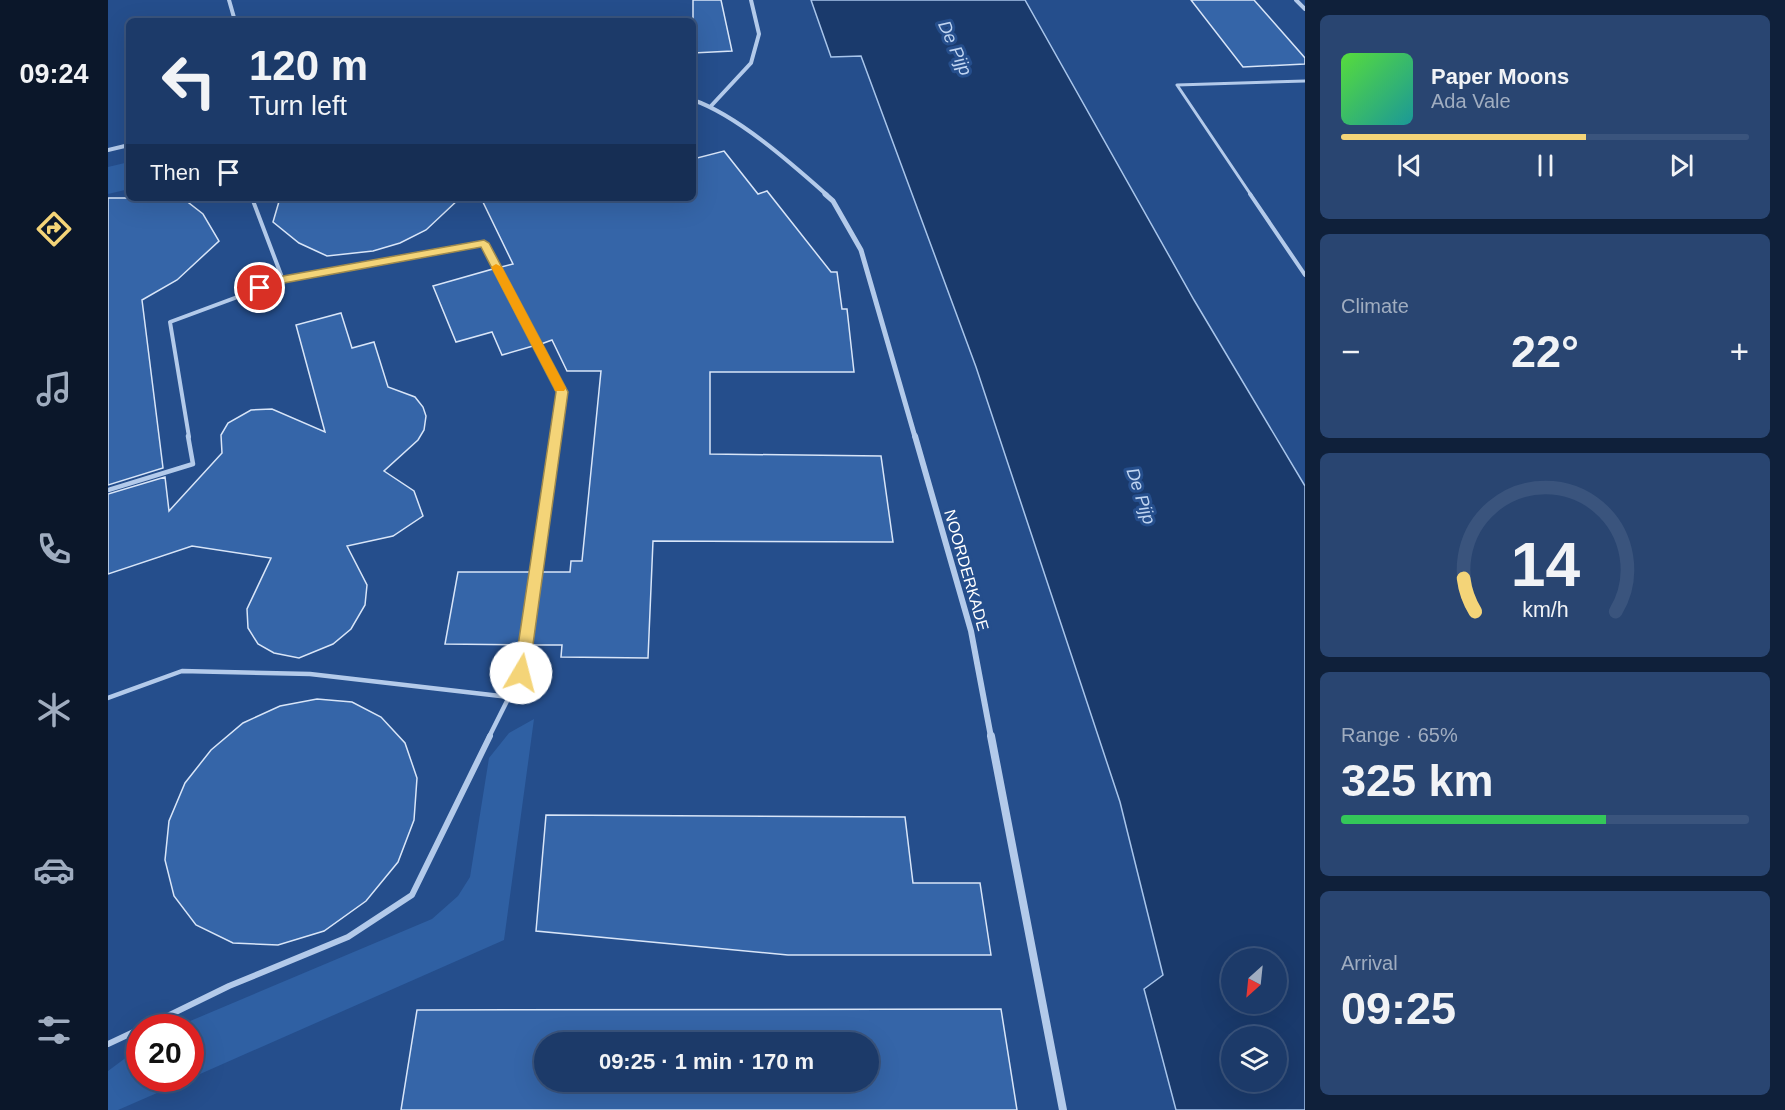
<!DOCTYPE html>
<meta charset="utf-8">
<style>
body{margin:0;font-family:Arial,sans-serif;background:#294571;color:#f1f3f6;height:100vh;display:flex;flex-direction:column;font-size:22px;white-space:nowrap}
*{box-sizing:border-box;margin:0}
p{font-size:20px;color:#a0adc0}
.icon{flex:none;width:33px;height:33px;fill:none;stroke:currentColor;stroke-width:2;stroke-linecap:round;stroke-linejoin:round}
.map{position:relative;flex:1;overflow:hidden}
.details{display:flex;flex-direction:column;gap:15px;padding:15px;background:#0f203a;width:480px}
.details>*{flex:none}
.top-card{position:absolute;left:18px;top:18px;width:570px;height:183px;border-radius:9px;box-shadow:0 6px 24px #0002,0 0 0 2px #3a547d;background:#1c3a69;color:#f1f3f6;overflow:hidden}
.needle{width:39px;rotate:207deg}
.buttons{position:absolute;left:1113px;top:948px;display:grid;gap:12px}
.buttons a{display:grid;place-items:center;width:66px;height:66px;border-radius:50%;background:#1c3a69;box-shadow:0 6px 24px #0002,0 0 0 2px #3a547d;font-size:30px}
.speed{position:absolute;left:18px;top:1014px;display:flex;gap:12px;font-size:30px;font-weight:700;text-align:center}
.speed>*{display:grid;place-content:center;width:78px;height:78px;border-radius:50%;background:#1c3a69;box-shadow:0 6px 24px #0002,0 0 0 2px #3a547d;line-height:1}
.speed .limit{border:9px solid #d22;background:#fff;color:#111}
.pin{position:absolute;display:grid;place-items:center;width:51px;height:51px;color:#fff;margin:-26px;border:3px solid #fff;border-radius:50%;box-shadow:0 2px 6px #0007}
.me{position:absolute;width:66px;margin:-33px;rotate:8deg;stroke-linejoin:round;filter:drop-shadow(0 0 4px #0008)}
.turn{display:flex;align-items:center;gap:21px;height:126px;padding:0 24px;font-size:27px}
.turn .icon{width:78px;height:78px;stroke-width:2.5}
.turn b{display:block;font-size:42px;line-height:51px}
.then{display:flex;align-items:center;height:57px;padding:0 24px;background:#0003;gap:12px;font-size:22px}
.big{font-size:45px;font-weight:800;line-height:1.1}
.details .tile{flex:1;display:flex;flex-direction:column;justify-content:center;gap:9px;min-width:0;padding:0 21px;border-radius:9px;background:#294571}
.details .dial{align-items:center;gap:0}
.dial svg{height:156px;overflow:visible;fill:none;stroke:#3a547d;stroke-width:7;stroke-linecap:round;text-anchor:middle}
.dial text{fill:#f1f3f6;stroke:none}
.song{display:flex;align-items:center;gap:18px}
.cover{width:72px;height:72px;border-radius:9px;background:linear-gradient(135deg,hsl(110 70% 55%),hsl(180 70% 35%))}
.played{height:6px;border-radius:3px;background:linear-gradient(90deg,#f4d478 60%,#3a547d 60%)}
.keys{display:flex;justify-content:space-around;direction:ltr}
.heat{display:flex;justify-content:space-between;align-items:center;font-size:33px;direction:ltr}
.charge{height:9px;border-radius:4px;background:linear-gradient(90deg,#34c759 65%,#3a547d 0)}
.trip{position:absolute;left:426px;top:1032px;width:345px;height:60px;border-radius:30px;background:#1c3a69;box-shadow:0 6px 24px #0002,0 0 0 2px #3a547d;font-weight:800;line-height:60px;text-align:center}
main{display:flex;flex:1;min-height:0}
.tab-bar{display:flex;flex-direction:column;width:108px;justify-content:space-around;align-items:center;background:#0b172a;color:#a0adc0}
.tab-bar .icon{width:42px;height:42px}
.tab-bar .active{color:#f4d478}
.tab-bar b{font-size:27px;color:#f1f3f6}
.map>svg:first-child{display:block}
</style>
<main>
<nav class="tab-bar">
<b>09:24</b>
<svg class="icon active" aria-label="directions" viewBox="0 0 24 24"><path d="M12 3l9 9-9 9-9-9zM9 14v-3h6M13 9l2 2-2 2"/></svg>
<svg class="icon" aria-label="music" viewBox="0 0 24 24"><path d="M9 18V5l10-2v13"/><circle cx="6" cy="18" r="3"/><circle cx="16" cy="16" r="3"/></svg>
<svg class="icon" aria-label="phone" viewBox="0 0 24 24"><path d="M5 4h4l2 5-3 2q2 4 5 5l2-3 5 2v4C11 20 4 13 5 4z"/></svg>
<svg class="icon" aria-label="climate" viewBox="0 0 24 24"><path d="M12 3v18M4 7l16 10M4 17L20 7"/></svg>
<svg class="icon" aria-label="car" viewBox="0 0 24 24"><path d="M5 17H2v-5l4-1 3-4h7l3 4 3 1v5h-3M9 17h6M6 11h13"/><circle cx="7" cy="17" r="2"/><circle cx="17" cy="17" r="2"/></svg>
<svg class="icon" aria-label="filters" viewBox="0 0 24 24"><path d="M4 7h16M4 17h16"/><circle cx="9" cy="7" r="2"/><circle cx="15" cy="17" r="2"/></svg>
</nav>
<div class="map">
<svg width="1197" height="1110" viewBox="0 0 1197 1110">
<rect width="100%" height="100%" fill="#254e8c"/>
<!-- green -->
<path fill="#2f60a3" d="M21 162V189L0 194V167Z
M426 719 396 940 83 1078 82 1028 68 1027 324 919 350 896 362 877 381 758 401 733Z
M31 1048 32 1078 81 1079 10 1110H0V1071Z"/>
<!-- water -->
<path fill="#1a3a6c" stroke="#a8c5eb" stroke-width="1.5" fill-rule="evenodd" d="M703 0H917L1086 300 1197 486V1110H1068L1036 989 1055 975 1012 802 868 367 753 56 723 57ZM1124 958H1168V1004H1124ZM1124 1036H1168V1082H1124Z"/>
<!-- building -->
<path fill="#3565a8" stroke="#d8e5f8" stroke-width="1.5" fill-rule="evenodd" d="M585 0H613L624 51 585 53Z
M1083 0H1146L1197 58V64L1135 67Z
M616 151 650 194 659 191 723 272H729L734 309H739L746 372H602V454L773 456 785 542 545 541 540 658 453 657 454 645H422L432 572H462L463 561H474L493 371H459L444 340 433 344 393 267 405 264 373 198H585V159Z
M0 198H72L77 200 95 214 111 241 69 280 34 300 55 468 0 485Z
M172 198H352L318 230 292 243 265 251 219 256 191 243 165 222Z
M385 269 425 346 394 355 384 332 348 342 325 286Z
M233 313 244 348 266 342 280 387 307 397 315 407 318 416 316 430 310 440 276 471 306 491 315 516 285 536 239 546 259 585 257 605 243 629 225 644 191 658 166 653 150 644 140 628 139 609 163 558 84 546 0 574V494L57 477 61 511 114 453 113 435 120 423 143 410 164 409 217 432 188 325Z
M350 572H423L413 645 337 644Z
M209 699 244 702 273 717 297 743 309 778 306 820 290 862 258 901 216 931 170 945 125 943 88 925 66 896 57 860 61 821 77 783 103 750 135 723 172 706Z
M438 815 797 817 805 883H872L883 955H680L428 931Z
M893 1009 909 1110H293L309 1010ZM436 1042H760V1082H436Z"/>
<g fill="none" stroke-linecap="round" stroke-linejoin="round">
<!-- lane-far3 -->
<path stroke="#b3caea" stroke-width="3" d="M1143 195 1069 85 1197 81"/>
<!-- lane-far2 -->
<path stroke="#b3caea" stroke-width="4" d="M1142 194 1197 275
M175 280 376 243 454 392 447 437
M81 437 62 322 175 280 144 198"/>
<!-- lane-far1 -->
<path stroke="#b3caea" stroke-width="4.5" d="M0 490 85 464 80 436
M0 698 74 671 202 674 401 697
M381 737 413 673 448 436"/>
<!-- lane -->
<path stroke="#b3caea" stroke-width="6" d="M35 1028 121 986 240 937 304 895 382 736
M0 1044 32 1029"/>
<!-- street-far3 -->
<path stroke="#b3caea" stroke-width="4" d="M121 0 127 21
M1188 0 1197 9
M585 100C629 115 684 164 719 195
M603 106 643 63 651 34 643 0
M0 150 21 145"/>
<!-- street-far2 -->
<path stroke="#b3caea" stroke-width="5" d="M717 194 725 201 753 250 807 437"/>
<!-- street-far1 -->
<path stroke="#b3caea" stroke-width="6" d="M807 436 863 631 883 737"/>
<!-- street -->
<path stroke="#b3caea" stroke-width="8" d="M883 736 955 1110"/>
</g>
<!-- route -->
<path fill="#f4d478" stroke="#9f8a4e" stroke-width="1.5" d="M376 240 381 243 460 392 421 673 418 678 413 680 408 678 406 673 448 392 373 247 176 283 152 292 147 288 175 276Z"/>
<!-- slow -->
<path fill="#f59e0b" d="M388 264 394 267 458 388 456 391H447L446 388 383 267Z"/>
<g text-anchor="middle" stroke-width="6" stroke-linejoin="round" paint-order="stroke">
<!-- street labels -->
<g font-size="16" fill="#fff" stroke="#254e8c">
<text transform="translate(859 570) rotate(74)" y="6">NOORDERKADE</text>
</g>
<!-- water labels -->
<g font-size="18" font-style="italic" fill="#bfd4f1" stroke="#254e8c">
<text transform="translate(847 48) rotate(66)" y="6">De Pijp</text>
<text transform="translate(1033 496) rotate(72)" y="6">De Pijp</text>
</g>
</g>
</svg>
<div class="buttons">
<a><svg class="needle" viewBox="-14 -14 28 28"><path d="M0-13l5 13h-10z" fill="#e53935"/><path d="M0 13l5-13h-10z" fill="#a0adc0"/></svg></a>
<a><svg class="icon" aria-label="layers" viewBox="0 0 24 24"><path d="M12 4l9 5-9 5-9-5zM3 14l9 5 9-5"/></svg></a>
</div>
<div class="speed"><div class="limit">20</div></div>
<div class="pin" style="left:152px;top:288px;background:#d93025"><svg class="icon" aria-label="arrive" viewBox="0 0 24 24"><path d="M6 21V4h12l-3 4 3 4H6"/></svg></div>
<svg class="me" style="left:413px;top:673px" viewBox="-20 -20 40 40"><circle r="19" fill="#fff"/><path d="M0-13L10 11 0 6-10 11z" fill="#f4d478"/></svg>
<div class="trip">09:25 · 1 min · 170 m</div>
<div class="top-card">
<div class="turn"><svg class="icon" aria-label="left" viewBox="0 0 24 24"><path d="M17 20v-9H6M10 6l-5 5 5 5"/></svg><div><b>120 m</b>Turn left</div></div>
<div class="then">Then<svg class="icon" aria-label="arrive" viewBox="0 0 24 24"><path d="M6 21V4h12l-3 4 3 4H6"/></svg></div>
</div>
</div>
<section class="details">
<div class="tile">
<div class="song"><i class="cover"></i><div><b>Paper Moons</b><p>Ada Vale</p></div></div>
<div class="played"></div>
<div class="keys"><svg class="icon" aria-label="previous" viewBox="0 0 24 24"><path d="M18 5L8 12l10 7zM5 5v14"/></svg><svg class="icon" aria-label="pause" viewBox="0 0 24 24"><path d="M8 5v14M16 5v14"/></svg><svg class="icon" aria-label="next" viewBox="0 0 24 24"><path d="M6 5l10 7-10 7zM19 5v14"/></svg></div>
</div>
<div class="tile"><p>Climate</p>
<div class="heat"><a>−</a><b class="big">22°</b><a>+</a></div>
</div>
<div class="tile dial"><svg viewBox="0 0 100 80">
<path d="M14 69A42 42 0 1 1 86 69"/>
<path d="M14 69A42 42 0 0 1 8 52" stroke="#f4d478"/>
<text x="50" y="56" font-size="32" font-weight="700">14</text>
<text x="50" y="72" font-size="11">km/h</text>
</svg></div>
<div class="tile"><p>Range · 65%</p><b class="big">325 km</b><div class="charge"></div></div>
<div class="tile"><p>Arrival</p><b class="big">09:25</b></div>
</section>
</main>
